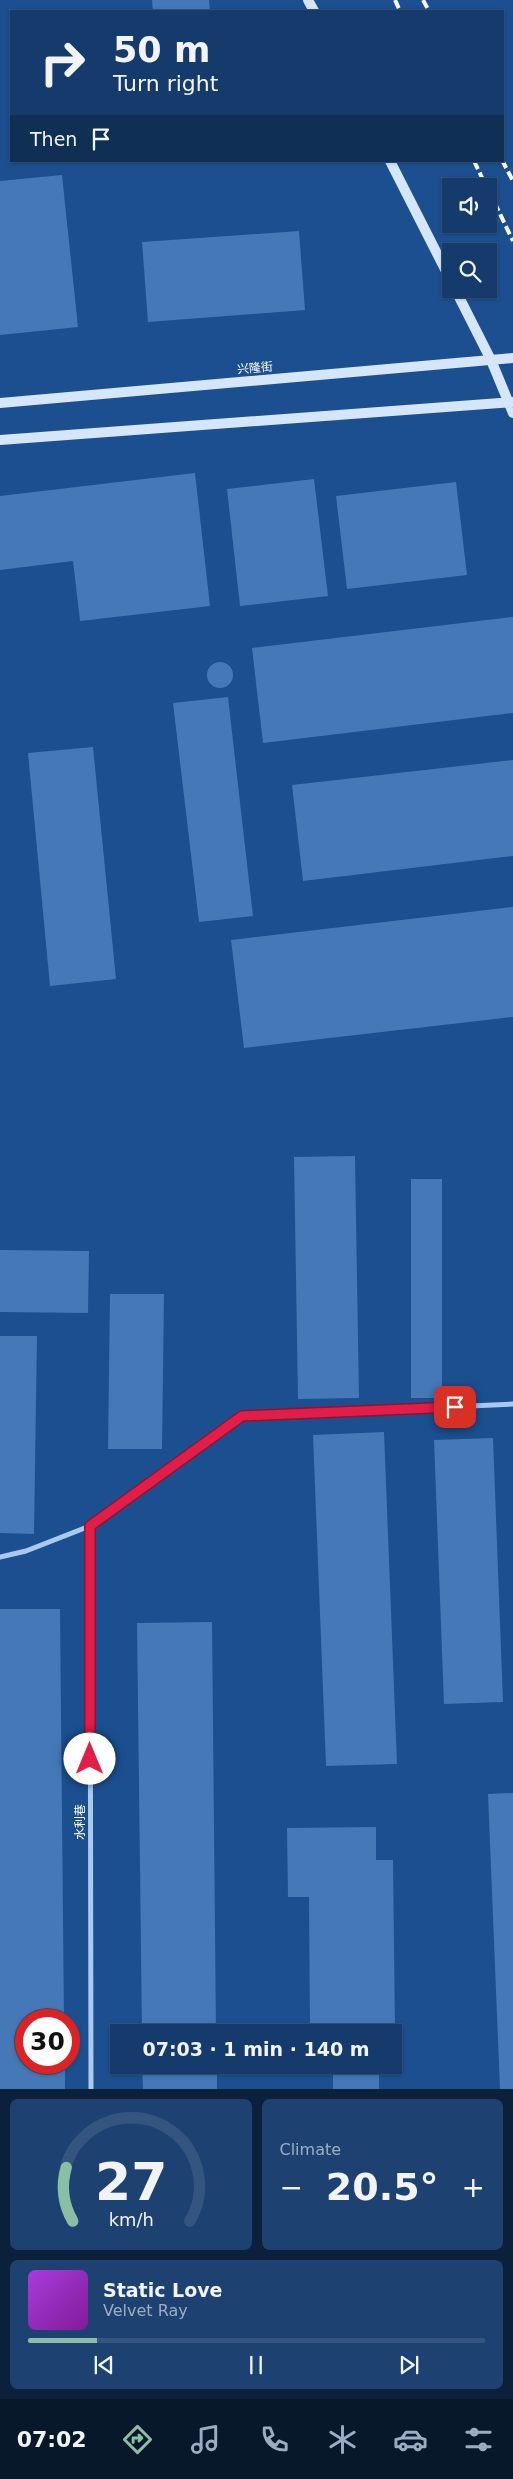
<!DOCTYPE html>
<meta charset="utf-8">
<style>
body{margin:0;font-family:"DejaVu Sans","Noto Sans SC",sans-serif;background:#1d4271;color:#f1f3f6;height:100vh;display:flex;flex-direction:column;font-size:19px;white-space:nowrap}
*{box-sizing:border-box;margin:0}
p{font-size:16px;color:#9dadc1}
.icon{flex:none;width:28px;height:28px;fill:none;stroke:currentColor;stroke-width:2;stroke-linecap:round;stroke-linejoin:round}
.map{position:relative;height:2089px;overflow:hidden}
.drawer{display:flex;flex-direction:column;gap:10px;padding:10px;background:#0b203b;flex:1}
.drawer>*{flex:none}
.hud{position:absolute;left:10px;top:10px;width:494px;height:152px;border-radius:0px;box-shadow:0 1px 4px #0004,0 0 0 1px #33557e;background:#143b6b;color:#f1f3f6;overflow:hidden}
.tools{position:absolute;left:442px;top:178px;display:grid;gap:10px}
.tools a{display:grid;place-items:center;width:55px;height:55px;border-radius:0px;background:#143b6b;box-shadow:0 1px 4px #0004,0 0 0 1px #33557e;font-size:25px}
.speed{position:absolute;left:15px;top:2009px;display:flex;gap:10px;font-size:25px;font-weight:700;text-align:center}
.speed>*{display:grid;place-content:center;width:65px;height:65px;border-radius:50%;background:#143b6b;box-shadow:0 1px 4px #0004,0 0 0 1px #33557e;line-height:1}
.speed .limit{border:8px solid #d22;background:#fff;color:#111}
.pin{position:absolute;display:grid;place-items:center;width:42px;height:42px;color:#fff;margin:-21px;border-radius:10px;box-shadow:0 2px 8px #0006}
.me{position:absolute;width:55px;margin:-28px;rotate:0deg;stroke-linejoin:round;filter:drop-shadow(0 0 4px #0008)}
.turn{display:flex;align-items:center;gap:18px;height:105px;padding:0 20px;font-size:22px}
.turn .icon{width:65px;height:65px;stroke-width:2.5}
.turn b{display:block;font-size:35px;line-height:42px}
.then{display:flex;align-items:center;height:48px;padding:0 20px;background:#0003;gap:10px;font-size:19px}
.big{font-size:38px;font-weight:800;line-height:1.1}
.drawer .widget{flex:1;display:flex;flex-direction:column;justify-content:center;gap:8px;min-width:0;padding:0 18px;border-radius:8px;background:#1d4271}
.drawer .dial{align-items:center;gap:0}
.dial svg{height:130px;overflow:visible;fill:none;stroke:#33557e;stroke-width:7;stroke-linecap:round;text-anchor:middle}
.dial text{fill:#f1f3f6;stroke:none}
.song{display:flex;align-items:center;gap:15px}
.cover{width:60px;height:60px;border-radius:8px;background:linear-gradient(135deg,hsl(280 70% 55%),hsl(290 70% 35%))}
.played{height:5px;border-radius:2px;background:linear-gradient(90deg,#8abfa5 15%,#33557e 15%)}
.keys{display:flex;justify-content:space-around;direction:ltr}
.heat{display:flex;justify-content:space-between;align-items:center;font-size:28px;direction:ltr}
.drawer .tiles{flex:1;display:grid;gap:10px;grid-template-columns:1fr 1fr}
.widget:last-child{grid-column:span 2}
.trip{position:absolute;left:110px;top:2024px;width:292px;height:50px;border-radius:0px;background:#143b6b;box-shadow:0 1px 4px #0004,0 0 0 1px #33557e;font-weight:800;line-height:50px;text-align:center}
.menu{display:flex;height:80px;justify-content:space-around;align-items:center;background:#08182b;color:#9dadc1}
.menu .icon{width:35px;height:35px}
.menu .selected{color:#8abfa5}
.menu b{font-size:22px;color:#f1f3f6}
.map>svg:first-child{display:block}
</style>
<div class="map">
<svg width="513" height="2089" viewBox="0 0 513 2089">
<rect width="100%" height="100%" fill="#1b4f8f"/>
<!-- building -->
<path fill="#4478b7" d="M152 0H209L210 11H153Z
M62 175 78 327 0 335V181Z
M299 231 305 310 148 322 142 242Z
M195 473 210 606 80 621 73 561 0 570V496Z
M314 479 328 596 240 606 227 489Z
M456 482 467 575 347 589 336 496Z
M513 617V713L263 743 252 648Z
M207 675a13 13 0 1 1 26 0a13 13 0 1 1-26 0Z
M228 697 253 916 199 922 173 703Z
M93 747 116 979 50 986 28 753Z
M513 760V856L303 881 292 785Z
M513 907V1017L244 1048 231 940Z
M355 1156 359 1398 298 1399 294 1157Z
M411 1179H442V1398H411Z
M0 1250 89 1251 88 1313 0 1312Z
M110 1294H164L162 1449H108Z
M0 1336H37L34 1534 0 1533Z
M384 1432 397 1764 326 1766 313 1435Z
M493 1438 503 1702 444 1704 434 1440Z
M0 1609H60L64 2020H26V2062H65V2089H0Z
M212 1622 216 2032H142L137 1623Z
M513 1793V2089H500L488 1794Z
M376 1827V1860H393L395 2032H310L309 1897H288L287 1828Z
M142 2065H217V2089H143Z
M333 2065H379V2089H333Z"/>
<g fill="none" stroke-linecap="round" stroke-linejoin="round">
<!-- street -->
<path stroke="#a9c9ee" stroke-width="5" d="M90 1526 91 2089
M0 1557 26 1551 90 1526 242 1416 513 1404"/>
<!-- secondary -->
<path stroke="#d6e6fa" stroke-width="10" d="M308 0 314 11
M390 161 451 281
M455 289 491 360 513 413
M0 403 513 358
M0 440 513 402"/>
<!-- rail -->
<path stroke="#fff" stroke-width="4" stroke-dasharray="9 4" stroke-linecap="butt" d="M395 0 400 11
M423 0 429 11
M502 160 513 181
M474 161 486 186
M489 191 513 241"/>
</g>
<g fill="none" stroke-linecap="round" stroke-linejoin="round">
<!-- route casing -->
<g stroke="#92132f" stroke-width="12">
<path id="route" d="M90 1759V1526L242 1416 455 1407"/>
</g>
<!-- route -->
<use href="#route" stroke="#e11d48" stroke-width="9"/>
</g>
<g text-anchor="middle" stroke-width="5" stroke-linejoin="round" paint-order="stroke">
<!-- street labels -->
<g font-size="12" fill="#fff" stroke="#1b4f8f">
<text transform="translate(255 368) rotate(-5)" y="4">兴隆街</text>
<text transform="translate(80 1822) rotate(-90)" y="4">水利巷</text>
</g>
</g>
</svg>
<div class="tools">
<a><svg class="icon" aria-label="sound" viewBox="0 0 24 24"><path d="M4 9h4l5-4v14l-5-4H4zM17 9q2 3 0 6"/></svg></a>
<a><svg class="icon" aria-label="search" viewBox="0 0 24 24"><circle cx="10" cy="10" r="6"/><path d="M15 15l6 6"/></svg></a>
</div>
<div class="speed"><div class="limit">30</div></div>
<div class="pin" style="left:455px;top:1407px;background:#d93025"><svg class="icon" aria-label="arrive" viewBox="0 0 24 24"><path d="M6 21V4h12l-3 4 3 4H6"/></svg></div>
<svg class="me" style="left:90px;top:1759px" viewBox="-20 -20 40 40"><circle r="19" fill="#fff"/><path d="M0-13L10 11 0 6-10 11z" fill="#e11d48"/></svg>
<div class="trip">07:03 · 1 min · 140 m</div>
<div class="hud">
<div class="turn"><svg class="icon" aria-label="right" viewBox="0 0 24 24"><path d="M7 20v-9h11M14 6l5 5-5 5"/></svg><div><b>50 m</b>Turn right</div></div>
<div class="then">Then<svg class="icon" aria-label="arrive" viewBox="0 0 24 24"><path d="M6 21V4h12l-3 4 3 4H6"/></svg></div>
</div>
</div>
<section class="drawer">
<div class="tiles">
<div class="widget dial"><svg viewBox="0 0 100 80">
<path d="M14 69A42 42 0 1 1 86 69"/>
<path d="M14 69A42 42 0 0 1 10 36" stroke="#8abfa5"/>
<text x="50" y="56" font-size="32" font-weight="700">27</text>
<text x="50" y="72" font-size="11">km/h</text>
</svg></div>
<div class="widget"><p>Climate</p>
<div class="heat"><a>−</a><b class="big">20.5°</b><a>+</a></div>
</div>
<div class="widget">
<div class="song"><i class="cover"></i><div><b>Static Love</b><p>Velvet Ray</p></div></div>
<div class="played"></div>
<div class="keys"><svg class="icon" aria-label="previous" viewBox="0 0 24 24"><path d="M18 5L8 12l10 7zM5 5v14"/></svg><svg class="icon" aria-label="pause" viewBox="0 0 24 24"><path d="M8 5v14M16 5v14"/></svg><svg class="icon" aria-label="next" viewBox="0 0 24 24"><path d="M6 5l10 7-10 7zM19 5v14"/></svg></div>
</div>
</div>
</section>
<nav class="menu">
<b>07:02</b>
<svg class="icon selected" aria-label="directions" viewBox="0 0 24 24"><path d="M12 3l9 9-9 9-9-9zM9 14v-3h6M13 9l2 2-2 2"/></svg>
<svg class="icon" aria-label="music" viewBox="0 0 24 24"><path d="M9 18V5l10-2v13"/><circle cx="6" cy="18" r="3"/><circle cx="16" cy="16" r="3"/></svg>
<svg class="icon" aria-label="phone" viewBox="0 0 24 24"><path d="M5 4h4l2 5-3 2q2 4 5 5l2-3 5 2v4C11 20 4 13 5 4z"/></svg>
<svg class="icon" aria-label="climate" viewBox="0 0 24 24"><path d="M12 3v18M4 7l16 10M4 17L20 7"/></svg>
<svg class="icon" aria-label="car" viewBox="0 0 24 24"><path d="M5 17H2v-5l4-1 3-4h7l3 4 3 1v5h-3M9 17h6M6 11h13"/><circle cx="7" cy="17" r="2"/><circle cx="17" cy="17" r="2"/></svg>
<svg class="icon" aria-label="filters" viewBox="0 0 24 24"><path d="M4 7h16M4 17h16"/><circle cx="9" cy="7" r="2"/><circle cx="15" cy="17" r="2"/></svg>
</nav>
